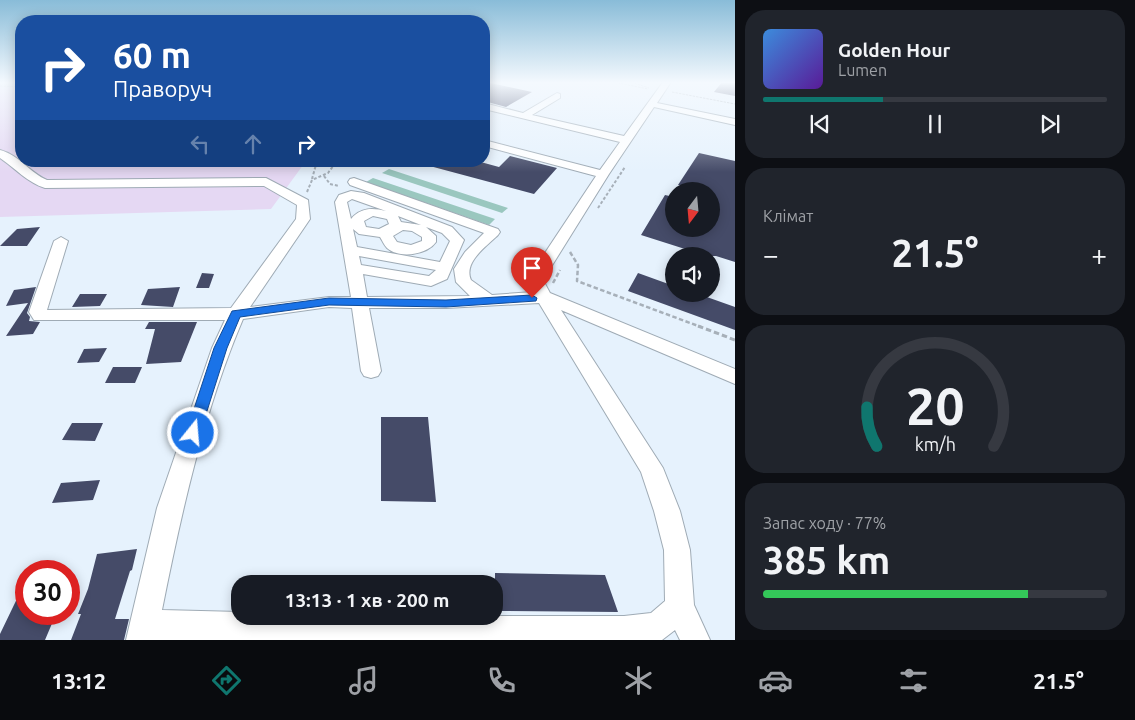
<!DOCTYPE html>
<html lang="uk">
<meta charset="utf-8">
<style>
body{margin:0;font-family:Ubuntu,sans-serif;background:#20242c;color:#f1f3f6;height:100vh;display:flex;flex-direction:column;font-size:19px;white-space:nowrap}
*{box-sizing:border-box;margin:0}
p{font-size:16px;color:#9ea1a6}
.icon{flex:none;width:28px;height:28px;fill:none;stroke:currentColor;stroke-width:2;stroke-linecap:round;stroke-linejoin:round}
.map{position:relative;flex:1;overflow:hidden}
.panel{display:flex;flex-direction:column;gap:10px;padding:10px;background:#0d0f14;width:400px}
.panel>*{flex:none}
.top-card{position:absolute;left:15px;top:15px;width:475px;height:152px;border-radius:20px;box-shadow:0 2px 12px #0003;background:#1a4fa0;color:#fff;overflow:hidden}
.needle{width:32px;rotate:196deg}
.fabs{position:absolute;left:665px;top:182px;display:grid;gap:10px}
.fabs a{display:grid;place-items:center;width:55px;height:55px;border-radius:50%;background:#171b24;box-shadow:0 2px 12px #0003;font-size:25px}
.speed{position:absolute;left:15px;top:560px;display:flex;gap:10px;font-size:25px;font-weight:700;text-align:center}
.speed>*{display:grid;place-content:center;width:65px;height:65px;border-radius:50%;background:#171b24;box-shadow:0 2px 12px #0003;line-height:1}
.speed .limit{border:8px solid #d22;background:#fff;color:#111}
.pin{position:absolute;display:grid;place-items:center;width:42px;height:42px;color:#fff;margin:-51px -21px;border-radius:50% 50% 50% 0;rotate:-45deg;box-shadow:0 0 5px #0007}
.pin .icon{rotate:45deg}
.me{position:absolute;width:55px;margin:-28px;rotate:17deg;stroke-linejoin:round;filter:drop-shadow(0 0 4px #0008)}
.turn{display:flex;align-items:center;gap:18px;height:105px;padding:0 15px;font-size:22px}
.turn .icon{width:65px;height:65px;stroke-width:2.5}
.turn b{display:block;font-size:35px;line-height:42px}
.lanes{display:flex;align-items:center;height:48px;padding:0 15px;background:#0003;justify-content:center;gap:25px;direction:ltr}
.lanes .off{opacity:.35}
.big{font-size:38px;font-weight:700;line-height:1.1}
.panel .tile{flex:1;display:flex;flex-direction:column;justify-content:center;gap:8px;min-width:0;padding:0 18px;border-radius:20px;background:#20242c}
.panel .dial{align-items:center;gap:0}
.dial svg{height:130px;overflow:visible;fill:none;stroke:#363941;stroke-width:7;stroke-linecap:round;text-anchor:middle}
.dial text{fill:#f1f3f6;stroke:none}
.song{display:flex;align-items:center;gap:15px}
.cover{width:60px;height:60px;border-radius:8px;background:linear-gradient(135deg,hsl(210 70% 55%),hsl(270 70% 35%))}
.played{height:5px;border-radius:2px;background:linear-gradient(90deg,#0f766e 35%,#363941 35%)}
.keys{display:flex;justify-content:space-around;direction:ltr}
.heat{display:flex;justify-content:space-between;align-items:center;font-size:28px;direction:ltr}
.charge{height:8px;border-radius:4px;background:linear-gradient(90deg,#34c759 77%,#363941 0)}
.trip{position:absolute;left:231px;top:575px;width:272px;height:50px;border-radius:20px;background:#171b24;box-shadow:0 2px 12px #0003;font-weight:700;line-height:50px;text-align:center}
.tabs{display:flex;height:80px;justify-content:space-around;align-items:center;background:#090b0e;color:#9ea1a6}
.tabs .icon{width:35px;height:35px}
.tabs .current{color:#0f766e}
.tabs b{font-size:22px;color:#f1f3f6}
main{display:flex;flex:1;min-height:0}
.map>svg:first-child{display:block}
</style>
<main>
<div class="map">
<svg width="735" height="640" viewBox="0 0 735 640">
<rect width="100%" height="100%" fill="#e6f2fd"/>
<!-- green -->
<path fill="#e5d8f3" d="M0 82H21V161H306L271 209 0 217Z"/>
<!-- water -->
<path fill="#9ac7bf" d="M389 169 508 208 502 213 382 173Z
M373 178 495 219 489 225 366 182Z"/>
<!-- building -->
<path fill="#454b68" d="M484 82H486L532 92 506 107 484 101Z
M722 82H735V96L714 92Z
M699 153 735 161V262L716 256H707L641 235 665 195 674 197V229H711V191L678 185Z
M510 156 557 168 534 194 426 165 427 161H477L499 167Z
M40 227 27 246H0L17 229Z
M202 273 214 274 209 288H196Z
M638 273 674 286V294H705L704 296 735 307V330L628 291Z
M36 287 27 313 30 317 29 321 40 322 33 334 6 336 28 303 6 306 14 290Z
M180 287 173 307 141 305 148 289Z
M80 294H107L100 306 72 307Z
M149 322H197L181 362 146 364 155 329H145Z
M107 348 99 362 77 363 84 349Z
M113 367H142L135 383H105Z
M381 417H428L436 502 381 501Z
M72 423H103L95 441 62 440Z
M100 480 93 500 52 503 61 483Z
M137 549 132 570 130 571 115 619H129L124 640H71L81 614H78L88 589 97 554Z
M495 573 605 575 618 612 495 611Z
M26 580V614H56L45 640H0V634Z"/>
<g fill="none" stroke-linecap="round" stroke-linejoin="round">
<!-- minor casing -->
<g stroke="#9fabb5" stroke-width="2">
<path id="minor" d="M663 82H671L657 103 735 119V125L654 107 609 174 543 280 550 293 735 369V384L561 310 663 468 680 511 690 550 694 605 710 640H680L675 630 662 640H126L157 508 212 348 225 320H34L29 312 54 241 61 237 68 241 47 310 231 308 296 219 297 205 264 186 45 188C28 183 15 168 0 158V150C19 155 30 173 47 180L266 178 308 200 310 219 250 307 329 297H351L335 202 339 195 351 191 364 193 452 227 464 240 447 279 431 286 363 274 367 297 470 296 456 282 454 269 465 252 484 233 350 185 348 182 350 179 354 178 498 229 500 232 498 235C487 246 463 262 471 280L492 295 533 292 527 280 596 176 484 146V140L600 170 620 142 484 109V103L523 113 557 93 560 94V98L532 115 624 136ZM352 199 386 211C373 208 361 207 351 219L347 202ZM373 216 387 219 389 224 379 229 366 227 364 221ZM398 216 421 225 401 222ZM426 227 442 233 450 241 440 262 357 247 353 229 359 234 380 237C382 240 384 245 387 248 399 259 427 255 436 242V236ZM403 230 412 231 422 237V241L411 245 397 242 393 236ZM359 256 436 270 429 276 361 265ZM539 303 641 472 654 511 664 550 665 601 651 613 624 616H240V612L162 610C181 514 204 410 243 319L329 307 352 308 361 371 364 376 371 378 378 376 381 371 369 308H446Z"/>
</g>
<!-- path-far3 -->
<path stroke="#a7b0b9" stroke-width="1" stroke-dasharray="2.5 1" stroke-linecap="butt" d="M614 82 648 89
M631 82 649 88
M0 86 21 87
M672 92 735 104"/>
<!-- path-far2 -->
<path stroke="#a7b0b9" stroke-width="2" stroke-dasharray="3 2" stroke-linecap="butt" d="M324 176 330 184 339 186
M312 179 317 161
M307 192 312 180 328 173 337 161
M598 208 625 167"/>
<!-- path-far1 -->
<path stroke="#a7b0b9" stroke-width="2.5" stroke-dasharray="4.5 2.5" stroke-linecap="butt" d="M570 252 578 265 577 281 701 327
M553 283 560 270"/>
<!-- path -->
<path stroke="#a7b0b9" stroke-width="3" stroke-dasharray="5.5 3" stroke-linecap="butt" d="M698 326 735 340"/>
<!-- minor -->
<use href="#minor" fill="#fff" fill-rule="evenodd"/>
</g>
<!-- sky -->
<linearGradient id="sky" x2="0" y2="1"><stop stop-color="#89bcd8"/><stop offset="0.48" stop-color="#f4f9fe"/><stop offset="1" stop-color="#f4f9fe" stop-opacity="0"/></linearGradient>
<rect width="735" height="172" fill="url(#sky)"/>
<!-- route -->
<path fill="#1a73e8" stroke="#114b97" d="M532 295 537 298 536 301 446 307 329 305 240 317 227 348 200 433 198 437 193 439 188 437 186 433 214 348 232 311 329 298 446 300Z"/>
</svg>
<div class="fabs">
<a><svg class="needle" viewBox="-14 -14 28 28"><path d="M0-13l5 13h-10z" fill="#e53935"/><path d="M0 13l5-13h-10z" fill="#9ea1a6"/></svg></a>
<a><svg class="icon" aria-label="sound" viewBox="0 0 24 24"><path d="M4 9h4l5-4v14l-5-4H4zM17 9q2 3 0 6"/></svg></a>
</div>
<div class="speed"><div class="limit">30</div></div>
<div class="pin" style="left:532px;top:298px;background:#d93025"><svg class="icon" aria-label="arrive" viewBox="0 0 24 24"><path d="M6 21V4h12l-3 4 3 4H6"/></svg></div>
<svg class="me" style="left:193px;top:433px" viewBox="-20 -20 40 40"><circle r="17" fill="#1a73e8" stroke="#fff" stroke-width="3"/><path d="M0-11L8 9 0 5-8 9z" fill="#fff"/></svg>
<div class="trip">13:13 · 1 хв · 200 m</div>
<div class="top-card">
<div class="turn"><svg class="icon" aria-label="right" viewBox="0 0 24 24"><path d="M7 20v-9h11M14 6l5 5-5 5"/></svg><div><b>60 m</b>Праворуч</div></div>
<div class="lanes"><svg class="icon off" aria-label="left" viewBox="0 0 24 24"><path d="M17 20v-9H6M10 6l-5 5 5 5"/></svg><svg class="icon off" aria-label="ahead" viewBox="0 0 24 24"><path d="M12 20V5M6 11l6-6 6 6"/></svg><svg class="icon" aria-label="right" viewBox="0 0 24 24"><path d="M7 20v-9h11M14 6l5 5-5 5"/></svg></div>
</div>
</div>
<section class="panel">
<div class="tile">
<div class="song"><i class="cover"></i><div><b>Golden Hour</b><p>Lumen</p></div></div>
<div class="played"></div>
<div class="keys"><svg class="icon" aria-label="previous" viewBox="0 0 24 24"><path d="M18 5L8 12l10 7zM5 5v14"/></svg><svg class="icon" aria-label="pause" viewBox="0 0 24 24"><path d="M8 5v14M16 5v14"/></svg><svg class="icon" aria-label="next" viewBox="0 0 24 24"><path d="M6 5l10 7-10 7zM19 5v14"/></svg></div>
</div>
<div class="tile"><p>Клімат</p>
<div class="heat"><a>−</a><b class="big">21.5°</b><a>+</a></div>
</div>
<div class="tile dial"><svg viewBox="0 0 100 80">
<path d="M14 69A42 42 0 1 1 86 69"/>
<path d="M14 69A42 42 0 0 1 8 45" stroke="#0f766e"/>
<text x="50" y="56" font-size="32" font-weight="700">20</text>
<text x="50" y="72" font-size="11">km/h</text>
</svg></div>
<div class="tile"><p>Запас ходу · 77%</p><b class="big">385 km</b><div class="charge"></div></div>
</section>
</main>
<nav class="tabs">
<b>13:12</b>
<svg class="icon current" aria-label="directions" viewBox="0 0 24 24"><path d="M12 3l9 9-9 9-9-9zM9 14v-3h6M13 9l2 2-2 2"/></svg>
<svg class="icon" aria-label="music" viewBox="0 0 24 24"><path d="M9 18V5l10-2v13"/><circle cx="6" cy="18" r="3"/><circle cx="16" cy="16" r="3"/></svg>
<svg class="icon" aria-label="phone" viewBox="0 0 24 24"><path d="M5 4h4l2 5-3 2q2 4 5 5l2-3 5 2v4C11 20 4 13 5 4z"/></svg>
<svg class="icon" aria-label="climate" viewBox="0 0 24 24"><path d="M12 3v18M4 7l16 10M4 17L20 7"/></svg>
<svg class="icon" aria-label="car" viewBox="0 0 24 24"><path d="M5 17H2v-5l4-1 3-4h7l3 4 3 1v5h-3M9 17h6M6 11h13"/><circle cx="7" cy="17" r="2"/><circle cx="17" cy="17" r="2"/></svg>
<svg class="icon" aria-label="filters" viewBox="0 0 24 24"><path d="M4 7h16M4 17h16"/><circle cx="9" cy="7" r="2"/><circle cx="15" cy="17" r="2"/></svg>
<b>21.5°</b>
</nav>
